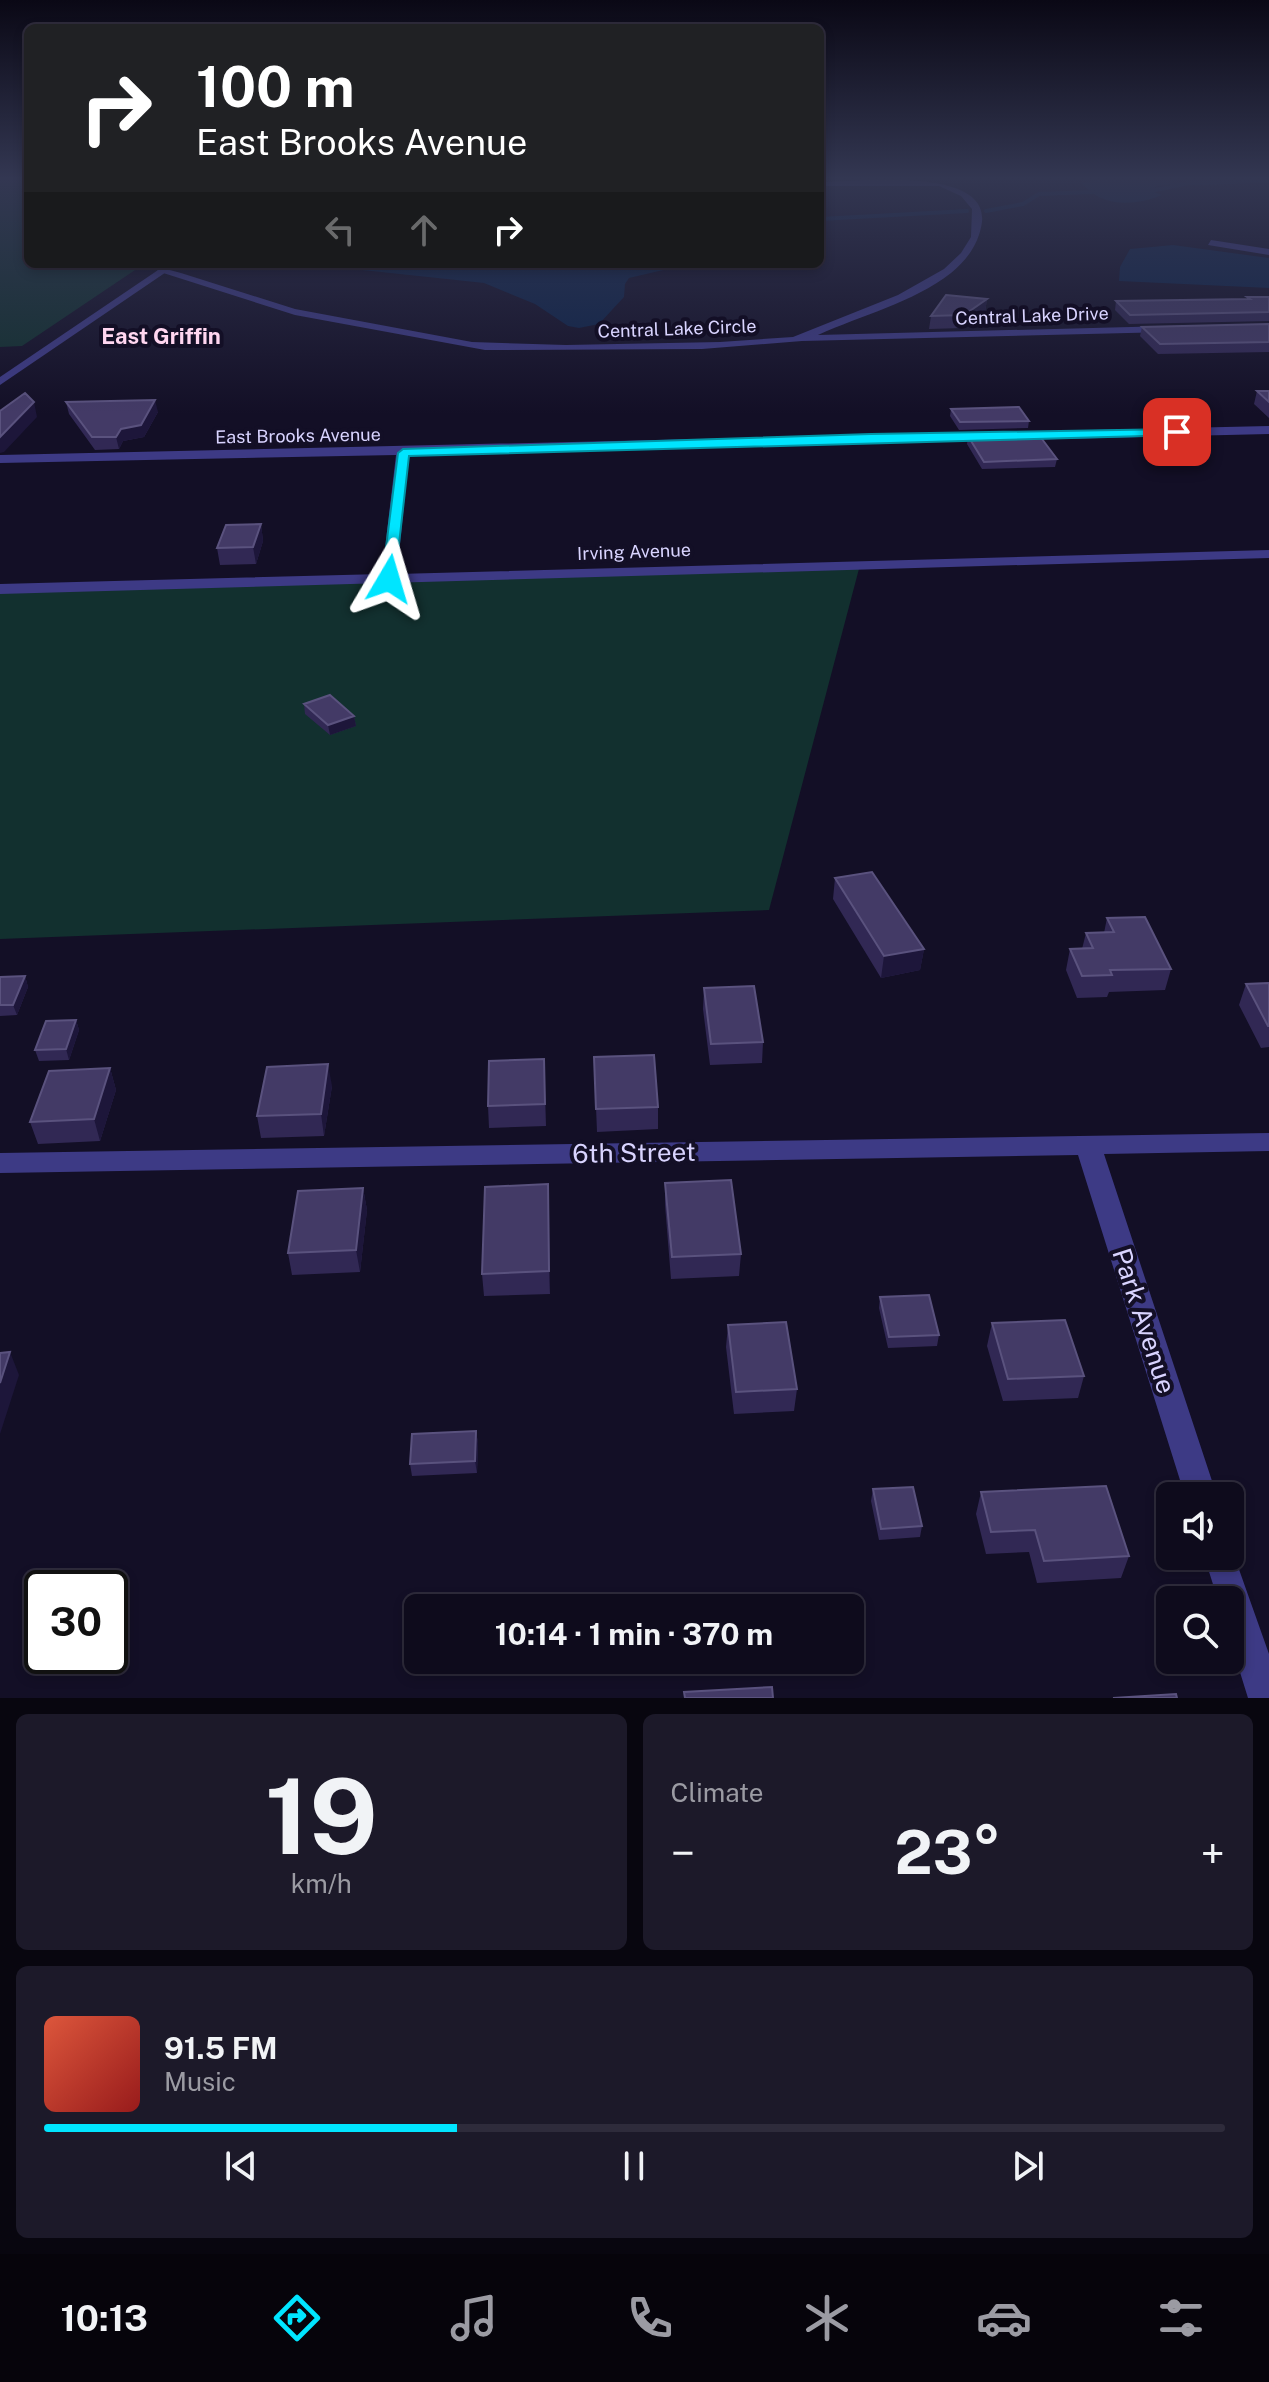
<!DOCTYPE html>
<meta charset="utf-8">
<style>
body{margin:0;font-family:"Public Sans",sans-serif;background:#1c1929;color:#f1f3f6;height:100vh;display:flex;flex-direction:column;font-size:30px;white-space:nowrap}
*{box-sizing:border-box;margin:0}
p{font-size:26px;color:#9b9ba3}
.icon{flex:none;width:44px;height:44px;fill:none;stroke:currentColor;stroke-width:2;stroke-linecap:round;stroke-linejoin:round}
.map{position:relative;height:1698px;overflow:hidden}
.panel{display:flex;flex-direction:column;gap:16px;padding:16px;background:#08060f;flex:1}
.panel>*{flex:none}
.banner{position:absolute;left:24px;top:24px;width:800px;height:244px;border-radius:12px;box-shadow:0 4px 12px #0003,0 0 0 2px #2e2b3b;background:#202124;color:#fff;overflow:hidden}
.controls{position:absolute;left:1156px;top:1482px;display:grid;gap:16px}
.controls a{display:grid;place-items:center;width:88px;height:88px;border-radius:12px;background:#0e0b1c;box-shadow:0 4px 12px #0003,0 0 0 2px #2e2b3b;font-size:40px}
.speed{position:absolute;left:24px;top:1570px;display:flex;gap:16px;font-size:40px;font-weight:700;text-align:center}
.speed>*{display:grid;place-content:center;width:104px;height:104px;border-radius:50%;background:#0e0b1c;box-shadow:0 4px 12px #0003,0 0 0 2px #2e2b3b;line-height:1}
.speed .limit{border:4px solid #111;border-radius:12px;background:#fff;color:#111}
.pin{position:absolute;display:grid;place-items:center;width:68px;height:68px;color:#fff;margin:-34px;border-radius:16px;box-shadow:0 4px 12px #0006}
.me{position:absolute;width:88px;margin:-44px;rotate:7deg;stroke-linejoin:round;filter:drop-shadow(0 0 6px #0008)}
.turn{display:flex;align-items:center;gap:28px;height:168px;padding:0 40px;font-size:36px}
.turn .icon{width:104px;height:104px;stroke-width:2.5}
.turn b{display:block;font-size:56px;line-height:68px}
.lanes{display:flex;align-items:center;height:76px;padding:0 40px;background:#0003;justify-content:center;gap:40px;direction:ltr}
.lanes .off{opacity:.35}
.big{font-size:60px;font-weight:700;line-height:1.1}
.panel .tile{flex:1;display:flex;flex-direction:column;justify-content:center;gap:12px;min-width:0;padding:0 28px;border-radius:12px;background:#1c1929}
.panel .dial{align-items:center;gap:0}
.dial b{font-size:104px;line-height:1}
.song{display:flex;align-items:center;gap:24px}
.cover{width:96px;height:96px;border-radius:12px;background:linear-gradient(135deg,hsl(10 70% 55%),hsl(0 70% 35%))}
.played{height:8px;border-radius:4px;background:linear-gradient(90deg,#00e5ff 35%,#2e2b3b 35%)}
.keys{display:flex;justify-content:space-around;direction:ltr}
.heat{display:flex;justify-content:space-between;align-items:center;font-size:44px;direction:ltr}
.panel .tiles{flex:1;display:grid;gap:16px;grid-template-columns:1fr 1fr}
.tile:last-child{grid-column:span 2}
.trip{position:absolute;left:404px;top:1594px;width:460px;height:80px;border-radius:12px;background:#0e0b1c;box-shadow:0 4px 12px #0003,0 0 0 2px #2e2b3b;font-weight:700;line-height:80px;text-align:center}
.tab-bar{display:flex;height:128px;justify-content:space-around;align-items:center;background:#06040b;color:#9b9ba3}
.tab-bar .icon{width:56px;height:56px}
.tab-bar .selected{color:#00e5ff}
.tab-bar b{font-size:36px;color:#f1f3f6}
.map>svg:first-child{display:block}
</style>
<div class="map">
<svg width="1269" height="1698" viewBox="0 0 1269 1698">
<rect width="100%" height="100%" fill="#130f26"/>
<!-- green -->
<path fill="#12302f" d="M0 177H28V264H144L22 346 0 347Z
M860 565 769 910 0 939V591Z"/>
<!-- water -->
<path fill="#0c2248" d="M1101 179 1189 182 1157 186 1151 191 1162 195C1136 206 1101 208 1082 183Z
M1173 245 1269 258V288L1119 281 1120 267 1130 249Z
M306 264H689L629 278 625 284 624 297 599 324 579 328 568 326 535 304 484 283Z"/>
<g fill="none" stroke-linecap="round" stroke-linejoin="round">
<!-- stream -->
<path stroke="#0c2248" stroke-width="4" d="M1151 191 1189 183 1269 181
M986 211 1023 204 1039 194 1093 192
M820 219 967 211"/>
<!-- minor -->
<path fill="#3d3a85" fill-rule="evenodd" d="M820 182C854 182 988 165 982 222 979 243 968 259 951 273 912 303 862 315 818 335L1169 326 1174 329 1169 332 802 341 702 349 485 350 295 315 157 271 162 268 181 273 295 309 472 342 566 345 720 342 793 337 898 295 944 269 961 253 971 237 972 209 961 196 939 186H820Z
M1211 240 1269 249V255L1208 245Z
M1269 426V434L409 454 397 574 1269 550V558L0 594V584L382 574 396 455 0 463V455Z
M1269 1133V1151L1104 1154 1217 1496H1185L1078 1155 0 1173V1153Z
M1230 1544 1269 1654V1698H1248L1230 1640V1600H1218L1204 1556H1230Z"/>
<!-- tertiary -->
<path fill="#3d3a85" fill-rule="evenodd" d="M167 264H178L0 385V377Z"/>
</g>
<!-- wall -->
<path fill="#312854" d="M1247 297H1269V321L1129 324 1115 310 1116 301 1247 299Z
M987 299 985 312 962 328 929 329 931 316Z
M1269 324V352L1158 354 1140 336 1142 327Z
M1257 391H1269V418L1254 404Z
M66 402 158 412 144 437 123 441 119 449 95 450 69 414Z
M951 409 1029 421 1028 428 959 430 950 416Z
M968 436 1057 459 1055 467 982 469 967 444Z
M261 524 263 541 256 564 220 565 217 548Z
M304 704 354 716 356 726 330 735 305 714Z
M835 878 924 949 920 970 881 978 833 899Z
M1107 918 1171 969 1165 990 1109 992 1107 997 1077 998 1066 970 1070 949H1082L1086 933H1104Z
M25 976 28 987 17 1015 0 1016V977Z
M1269 983V1047L1261 1048 1239 1005 1246 984Z
M704 988 763 1042 762 1063 710 1065 703 1009Z
M76 1020 79 1030 69 1060 39 1061 35 1050Z
M594 1057 658 1107V1129L597 1132Z
M544 1059 546 1126 489 1128 488 1106Z
M110 1068 116 1090 100 1141 38 1144 30 1122Z
M332 1086 324 1136 261 1138 257 1116Z
M665 1183 741 1254 739 1276 671 1279 665 1205Z
M548 1184 550 1294 484 1296 482 1274Z
M363 1188 367 1210 360 1272 292 1275 288 1253Z
M880 1297 939 1335 937 1346 888 1348 879 1308Z
M992 1323 1084 1376 1078 1398 1003 1401 987 1346Z
M728 1325 797 1389 794 1411 734 1414 726 1347Z
M476 1431 478 1443 477 1473 412 1476 410 1464Z
M873 1489 922 1526 920 1537 879 1540 871 1501Z
M981 1492 1129 1556 1121 1578 1037 1583 1029 1552 986 1554 976 1514Z"/>
<!-- shaded-wall -->
<path fill="#1d163a" d="M987 299 985 312 962 328 964 315Z
M155 400 158 412 144 437 123 441 119 449 116 437 121 429Z
M34 402 37 417 4 452 0 453V437Z
M261 524 263 541 256 564 253 547Z
M354 716 356 726 330 735 328 725Z
M924 949 920 970 881 978 884 956Z
M25 976 28 987 17 1015 13 1005Z
M76 1020 79 1030 69 1060 66 1049Z
M328 1064 332 1086 324 1136 321 1114Z
M110 1068 116 1090 100 1141 94 1119Z
M548 1184 549 1207 550 1294 549 1271Z
M363 1188 367 1210 360 1272 356 1250Z
M10 1352 19 1375 0 1434V1383Z
M476 1431 478 1443 477 1473 475 1461Z"/>
<!-- building -->
<path fill="#433a66" stroke="#5a527e" stroke-width="2" d="M946 295 987 299 964 315 931 316Z
M1247 297H1269V312L1130 315 1116 301 1250 299Z
M1269 324V342L1160 344 1142 327Z
M1257 391H1269V402Z
M25 393 34 402 0 437V411Z
M155 400 141 425 121 429 116 437H92L66 402Z
M1019 407 1029 421 960 422 951 409Z
M1039 435 1057 459 984 462 968 436Z
M261 524 253 547 217 548 226 525Z
M330 695 354 716 328 725 304 704Z
M872 872 924 949 884 956 835 878Z
M1145 917 1171 969 1110 970 1112 975 1082 976 1070 949 1093 948 1086 933 1114 932 1107 918Z
M25 976 13 1005H0V977Z
M1269 983V1026H1268L1246 984Z
M754 986 763 1042 711 1044 704 988Z
M76 1020 66 1049 35 1050 46 1021Z
M654 1055 658 1107 596 1109 594 1057Z
M544 1059 545 1104 488 1106 489 1061Z
M328 1064 321 1114 257 1116 267 1067Z
M110 1068 94 1119 30 1122 49 1071Z
M731 1180 741 1254 672 1257 665 1183Z
M548 1184 549 1271 482 1274 485 1187Z
M363 1188 356 1250 288 1253 298 1191Z
M929 1295 939 1335 889 1337 880 1297Z
M1065 1320 1084 1376 1008 1379 992 1323Z
M786 1322 797 1389 736 1392 728 1325Z
M10 1352 0 1383V1353Z
M476 1431 475 1461 410 1464 412 1434Z
M1106 1486 1129 1556 1044 1561 1035 1530 991 1532 981 1492Z
M913 1487 922 1526 881 1529 873 1489Z
M772 1687 773 1698H685L684 1692Z
M1176 1694 1177 1698H1113Z"/>
<!-- sky -->
<linearGradient id="sky" x2="0" y2="1"><stop stop-color="#0a0815"/><stop offset="0.43" stop-color="#333752"/><stop offset="1" stop-color="#333752" stop-opacity="0"/></linearGradient>
<rect width="1269" height="414" fill="url(#sky)"/>
<!-- route -->
<path fill="#00e5ff" stroke="#0095a6" stroke-width="2" d="M1177 429 1181 430V435L409 456 395 579 389 583 382 579 398 453 403 449 871 434Z"/>
<g text-anchor="middle" stroke-width="8" stroke-linejoin="round" paint-order="stroke">
<!-- far-street labels -->
<g font-size="18" fill="#d9d4ff" stroke="#130f26">
<text transform="translate(1032 316) rotate(-2)" y="6">Central Lake Drive</text>
<text transform="translate(677 329) rotate(-2)" y="6">Central Lake Circle</text>
<text transform="translate(298 436) rotate(-1)" y="6">East Brooks Avenue</text>
<text transform="translate(634 552) rotate(-2)" y="6">Irving Avenue</text>
</g>
<!-- far-quarter labels -->
<g font-size="22" font-weight="bold" fill="#ffd6f0" stroke="#130f26">
<text x="161" y="344">East Griffin</text>
</g>
<!-- near-street labels -->
<g font-size="26" fill="#d9d4ff" stroke="#130f26">
<text transform="translate(634 1153) rotate(-1)" y="9">6th Street</text>
<text transform="translate(1144 1321) rotate(72)" y="9">Park Avenue</text>
</g>
</g>
</svg>
<div class="controls">
<a><svg class="icon" aria-label="sound" viewBox="0 0 24 24"><path d="M4 9h4l5-4v14l-5-4H4zM17 9q2 3 0 6"/></svg></a>
<a><svg class="icon" aria-label="search" viewBox="0 0 24 24"><circle cx="10" cy="10" r="6"/><path d="M15 15l6 6"/></svg></a>
</div>
<div class="speed"><div class="limit">30</div></div>
<div class="pin" style="left:1177px;top:432px;background:#d93025"><svg class="icon" aria-label="arrive" viewBox="0 0 24 24"><path d="M6 21V4h12l-3 4 3 4H6"/></svg></div>
<svg class="me" style="left:389px;top:579px" viewBox="-20 -20 40 40"><path d="M0-17L14 15 0 8-14 15z" fill="#00e5ff" stroke="#fff" stroke-width="4"/></svg>
<div class="trip">10:14 · 1 min · 370 m</div>
<div class="banner">
<div class="turn"><svg class="icon" aria-label="right" viewBox="0 0 24 24"><path d="M7 20v-9h11M14 6l5 5-5 5"/></svg><div><b>100 m</b>East Brooks Avenue</div></div>
<div class="lanes"><svg class="icon off" aria-label="left" viewBox="0 0 24 24"><path d="M17 20v-9H6M10 6l-5 5 5 5"/></svg><svg class="icon off" aria-label="ahead" viewBox="0 0 24 24"><path d="M12 20V5M6 11l6-6 6 6"/></svg><svg class="icon" aria-label="right" viewBox="0 0 24 24"><path d="M7 20v-9h11M14 6l5 5-5 5"/></svg></div>
</div>
</div>
<section class="panel">
<div class="tiles">
<div class="tile dial"><b>19</b><p>km/h</p></div>
<div class="tile"><p>Climate</p>
<div class="heat"><a>−</a><b class="big">23°</b><a>+</a></div>
</div>
<div class="tile">
<div class="song"><i class="cover"></i><div><b>91.5 FM</b><p>Music</p></div></div>
<div class="played"></div>
<div class="keys"><svg class="icon" aria-label="previous" viewBox="0 0 24 24"><path d="M18 5L8 12l10 7zM5 5v14"/></svg><svg class="icon" aria-label="pause" viewBox="0 0 24 24"><path d="M8 5v14M16 5v14"/></svg><svg class="icon" aria-label="next" viewBox="0 0 24 24"><path d="M6 5l10 7-10 7zM19 5v14"/></svg></div>
</div>
</div>
</section>
<nav class="tab-bar">
<b>10:13</b>
<svg class="icon selected" aria-label="directions" viewBox="0 0 24 24"><path d="M12 3l9 9-9 9-9-9zM9 14v-3h6M13 9l2 2-2 2"/></svg>
<svg class="icon" aria-label="music" viewBox="0 0 24 24"><path d="M9 18V5l10-2v13"/><circle cx="6" cy="18" r="3"/><circle cx="16" cy="16" r="3"/></svg>
<svg class="icon" aria-label="phone" viewBox="0 0 24 24"><path d="M5 4h4l2 5-3 2q2 4 5 5l2-3 5 2v4C11 20 4 13 5 4z"/></svg>
<svg class="icon" aria-label="climate" viewBox="0 0 24 24"><path d="M12 3v18M4 7l16 10M4 17L20 7"/></svg>
<svg class="icon" aria-label="car" viewBox="0 0 24 24"><path d="M5 17H2v-5l4-1 3-4h7l3 4 3 1v5h-3M9 17h6M6 11h13"/><circle cx="7" cy="17" r="2"/><circle cx="17" cy="17" r="2"/></svg>
<svg class="icon" aria-label="filters" viewBox="0 0 24 24"><path d="M4 7h16M4 17h16"/><circle cx="9" cy="7" r="2"/><circle cx="15" cy="17" r="2"/></svg>
</nav>
